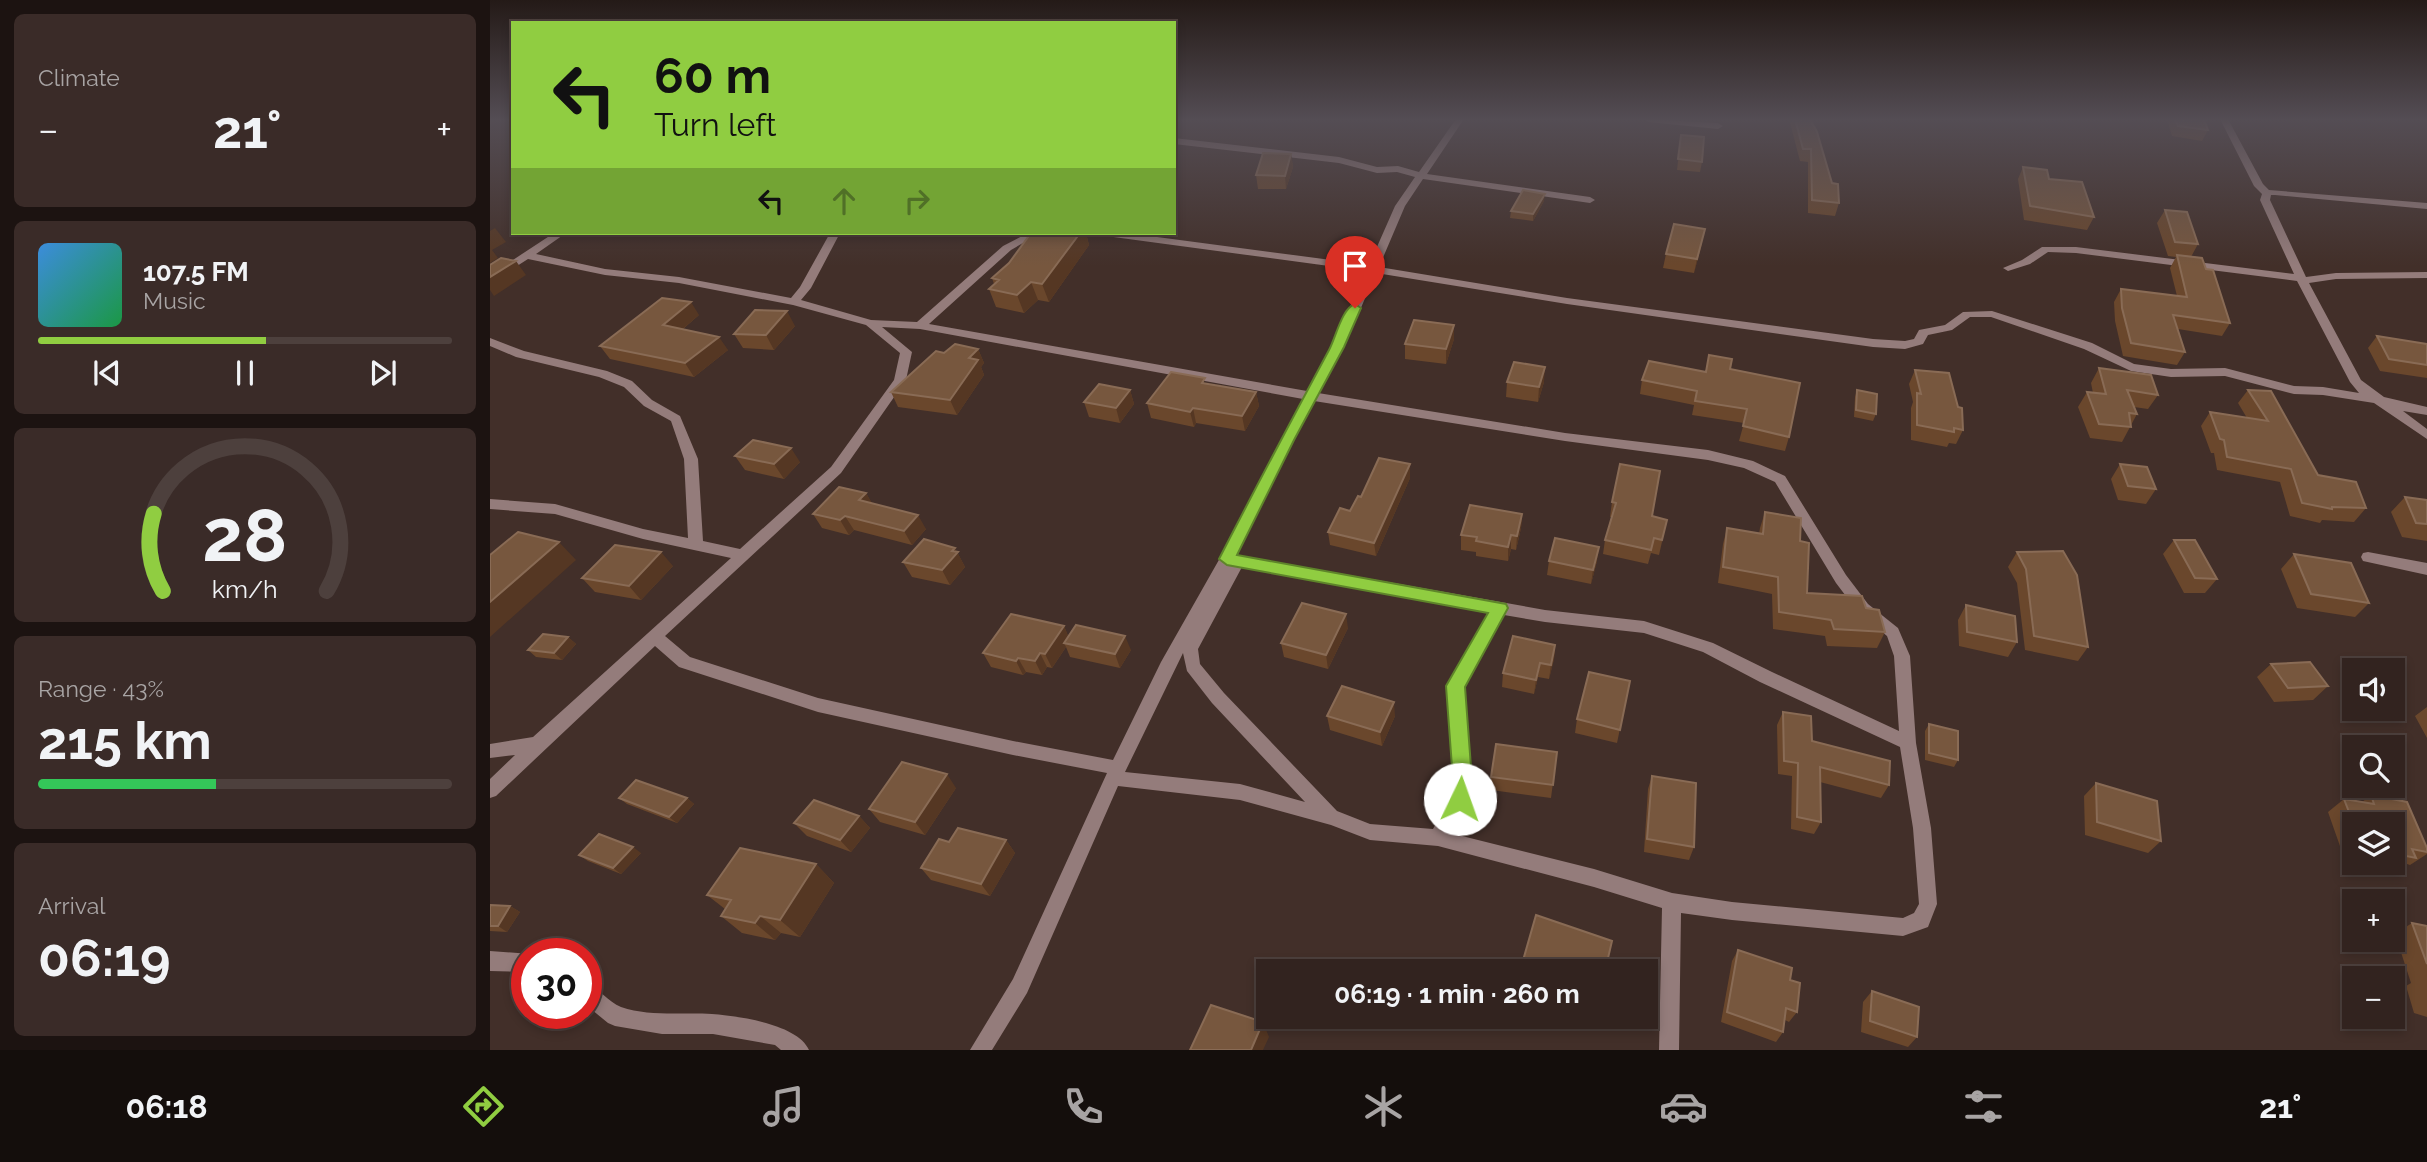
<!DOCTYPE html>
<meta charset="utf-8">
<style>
body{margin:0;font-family:Raleway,sans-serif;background:#3a2b28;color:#f1f3f6;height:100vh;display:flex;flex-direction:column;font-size:26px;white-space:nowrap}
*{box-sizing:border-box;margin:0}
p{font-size:23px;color:#a8a4a4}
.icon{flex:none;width:38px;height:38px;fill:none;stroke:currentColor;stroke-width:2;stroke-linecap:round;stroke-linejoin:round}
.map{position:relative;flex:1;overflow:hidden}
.drawer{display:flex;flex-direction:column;gap:14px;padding:14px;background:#1c1311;width:490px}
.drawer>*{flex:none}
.banner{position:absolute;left:21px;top:21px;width:665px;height:214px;border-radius:0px;box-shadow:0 4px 10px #0003,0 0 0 2px #4d403d;background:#90cd41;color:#111;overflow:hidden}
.fabs{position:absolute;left:1852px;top:658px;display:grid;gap:14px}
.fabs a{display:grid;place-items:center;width:63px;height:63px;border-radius:0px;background:#32231f;box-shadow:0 4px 10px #0003,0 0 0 2px #4d403d;font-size:35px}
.speed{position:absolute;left:21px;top:938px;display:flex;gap:14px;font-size:35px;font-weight:700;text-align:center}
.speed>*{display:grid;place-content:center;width:91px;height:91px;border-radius:50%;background:#32231f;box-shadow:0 4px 10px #0003,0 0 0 2px #4d403d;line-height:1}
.speed .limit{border:10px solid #d22;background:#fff;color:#111}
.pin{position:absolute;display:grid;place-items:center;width:60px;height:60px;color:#fff;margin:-72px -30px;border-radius:50% 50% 50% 0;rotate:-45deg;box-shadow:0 0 7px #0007}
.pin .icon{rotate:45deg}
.me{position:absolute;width:77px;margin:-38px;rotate:3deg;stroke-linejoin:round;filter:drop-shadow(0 0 5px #0008)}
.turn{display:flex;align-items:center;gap:24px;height:147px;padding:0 28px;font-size:32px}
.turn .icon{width:91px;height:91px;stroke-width:2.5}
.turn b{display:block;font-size:49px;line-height:60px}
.lanes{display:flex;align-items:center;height:66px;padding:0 28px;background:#0003;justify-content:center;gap:35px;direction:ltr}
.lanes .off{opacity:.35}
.big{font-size:52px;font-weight:700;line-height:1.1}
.drawer .widget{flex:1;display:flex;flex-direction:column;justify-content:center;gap:10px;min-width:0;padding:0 24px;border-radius:10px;background:#3a2b28}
.drawer .dial{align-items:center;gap:0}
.dial svg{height:182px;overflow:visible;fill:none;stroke:#4d403d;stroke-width:7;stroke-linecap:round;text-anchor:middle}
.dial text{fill:#f1f3f6;stroke:none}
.song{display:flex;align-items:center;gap:21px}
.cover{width:84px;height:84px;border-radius:10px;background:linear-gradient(135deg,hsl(210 70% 55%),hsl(140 70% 35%))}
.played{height:7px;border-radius:4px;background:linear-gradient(90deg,#90cd41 55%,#4d403d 55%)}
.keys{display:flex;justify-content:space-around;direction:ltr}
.heat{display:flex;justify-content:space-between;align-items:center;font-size:38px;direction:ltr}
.charge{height:10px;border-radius:5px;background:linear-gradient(90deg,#34c759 43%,#4d403d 0)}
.trip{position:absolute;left:766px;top:959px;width:402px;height:70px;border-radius:0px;background:#32231f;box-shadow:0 4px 10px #0003,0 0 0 2px #4d403d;font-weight:700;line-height:70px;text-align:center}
.tab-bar{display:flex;height:112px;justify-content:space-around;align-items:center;background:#140e0c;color:#a8a4a4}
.tab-bar .icon{width:49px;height:49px}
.tab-bar .on{color:#90cd41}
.tab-bar b{font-size:32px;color:#f1f3f6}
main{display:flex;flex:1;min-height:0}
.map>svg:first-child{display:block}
</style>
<main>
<section class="drawer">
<div class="widget"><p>Climate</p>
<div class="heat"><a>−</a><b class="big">21°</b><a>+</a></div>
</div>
<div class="widget">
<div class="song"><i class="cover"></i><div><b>107.5 FM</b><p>Music</p></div></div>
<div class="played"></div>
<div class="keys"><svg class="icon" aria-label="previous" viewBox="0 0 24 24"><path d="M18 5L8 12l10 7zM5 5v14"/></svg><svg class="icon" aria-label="pause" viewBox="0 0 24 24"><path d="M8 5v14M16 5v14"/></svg><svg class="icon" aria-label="next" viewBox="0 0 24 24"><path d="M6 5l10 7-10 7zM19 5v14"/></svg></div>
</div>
<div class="widget dial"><svg viewBox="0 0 100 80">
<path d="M14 69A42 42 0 1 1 86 69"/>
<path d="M14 69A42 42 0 0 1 10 35" stroke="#90cd41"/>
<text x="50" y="56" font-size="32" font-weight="700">28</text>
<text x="50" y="72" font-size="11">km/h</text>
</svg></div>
<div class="widget"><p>Range · 43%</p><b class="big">215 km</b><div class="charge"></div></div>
<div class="widget"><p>Arrival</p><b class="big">06:19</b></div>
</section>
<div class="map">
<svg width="1937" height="1050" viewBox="0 0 1937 1050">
<rect width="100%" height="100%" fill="#422f29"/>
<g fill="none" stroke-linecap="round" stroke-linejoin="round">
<!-- minor -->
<path fill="#947c7b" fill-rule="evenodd" d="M966 119H974L937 174 1100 197 1105 200 1100 203 933 179 915 206 889 267 1077 298 1383 339 1415 341 1424 339 1429 330 1455 325 1473 312 1502 311 1602 343 1644 364 1681 369 1735 368 1804 386 1833 387 1869 393 1860 382 1807 281 1586 253 1558 252 1540 264 1518 271 1513 268 1532 260 1552 247H1586L1804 274 1770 200 1772 194 1764 186 1730 119H1738L1773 184 1779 190 1937 203V209L1785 195H1781L1780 200 1816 277 1846 273 1937 272V278L1846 279 1819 283 1871 380 1894 397 1937 407V415L1913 411 1937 429V439L1884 403 1833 395 1804 394 1735 376 1681 377 1641 371 1594 349 1501 317H1480L1462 330 1438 335 1433 344 1415 349 1383 347 1077 304 886 273 854 347 828 393 1075 433 1218 450 1263 461 1295 476 1356 575 1378 604 1408 628 1420 656 1426 743 1441 828 1447 904 1438 927 1413 936 1242 920 1191 913 1189 1050H1169L1172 908 1104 887 948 846 880 840 841 825 750 800 628 786 537 993 502 1050H480L523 979 617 773 523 755 328 712 189 667 165 646 6 796 0 798V779L25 755 0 758V744L43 737 241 558 153 539 65 514 0 509V499L65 504 153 529 198 538 194 459 181 421 154 406 134 387 109 377 26 357 0 346V338L34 351 117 371 142 381 162 400 190 416 208 459 213 541 250 549 341 467 404 380 410 353 376 325 303 305 189 283 115 275 38 259 0 283V275L64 233H76L46 254 115 269 189 277 301 298 310 287 340 233H350L321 288 311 300 381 320 427 322 513 246 538 233H550L521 250 439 324 817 391 842 347 876 271 616 236 611 233H637L879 265 905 206 925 177 907 172 887 173 849 163 684 144V138L849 157 887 167 908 166 929 172ZM392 327 430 329 813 399 730 558 671 662 623 760 523 741 328 698 200 657 175 636 351 473 416 380 422 352ZM824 401 1075 441 1218 460 1254 468 1285 482 1346 583 1368 612 1397 636 1404 656 1409 731 1282 672 1223 643 1154 621 1055 610 746 555ZM752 567 1000 612 958 686 963 767 960 798 943 829 880 824 847 811 734 693 710 664 708 649ZM1014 615 1055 622 1154 633 1213 652 1270 682 1410 747 1423 828 1429 904 1424 913 1413 918 1242 902 1182 893 1104 869 960 833 978 799 981 767 974 686ZM693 653 697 671 722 703 815 802 750 784 635 772Z
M1154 119 1228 123 1233 126 1228 129 1158 122Z
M1878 552 1937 563V575L1873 561 1871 557 1873 553Z
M0 951 41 954H37V972L0 971Z
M96 982C109 988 118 1002 131 1007 160 1017 192 1012 222 1014 248 1016 308 1024 319 1050H291L285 1045 223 1034H172L125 1026 118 1023 96 1005Z"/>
</g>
<!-- wall -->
<path fill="#6a472c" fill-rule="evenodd" d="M1299 119H1320L1349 203 1345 216 1318 213V162L1310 161Z
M1677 119H1714L1718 130 1712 141 1682 136Z
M1191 135 1212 162 1210 172 1187 170Z
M801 154 803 167 796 189H768L766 175Z
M1533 167 1559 179 1604 217 1597 230 1534 220 1528 179Z
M1054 201 1043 221 1020 218 1021 211Z
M1675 210 1708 244 1701 257 1716 269 1740 323 1732 336 1688 329 1695 352 1687 365 1633 356 1625 321 1624 302 1631 289 1687 296 1680 268 1686 257 1678 256 1667 223Z
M541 233H596L599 245 559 302 548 300 534 313 506 307 499 289 504 284 502 278 519 263Z
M1212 243 1204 273 1173 268 1176 254Z
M209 315 193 329 238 350 204 377 120 359 110 346Z
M964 325V339L956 364 915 359V344Z
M305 326 284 350 253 348 244 334Z
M1887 336 1937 344V378L1890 371 1878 348Z
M488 349 494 363 491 367 494 375 467 415 408 407 401 392 454 353Z
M1609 368 1668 395 1658 409 1644 407 1647 414 1632 442 1600 438 1588 407 1597 392 1603 393 1601 383Z
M1240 369 1299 437 1295 451 1249 441 1254 423 1202 415 1204 405 1150 394 1152 380Z
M1425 370 1473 430 1466 444 1459 443 1457 447 1421 440V408L1423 402 1419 384Z
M1017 382H1054L1048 402 1016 397Z
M716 384 766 392 769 406 755 431 706 423 704 427 661 418 657 403Z
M640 390 644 404 630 423 599 417 594 402Z
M1367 390 1386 414 1383 421 1364 417 1365 397Z
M1758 390 1828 475 1876 508 1864 522 1832 520 1830 523 1800 516 1790 482 1727 470 1724 453H1721L1711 426 1720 412 1757 418 1748 403Z
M245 456 310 462 294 479 255 470Z
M1130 464 1162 516 1177 520 1169 555 1161 553 1158 564 1113 554 1115 540 1122 517H1120L1122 502Z
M1630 464 1666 489 1656 504 1628 500 1621 479Z
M920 478 886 556 840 545 838 532 860 511 871 497Z
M376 493 382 504 436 529 422 545 364 530 359 535 332 528 323 514Z
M1915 497 1937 500V541L1912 537 1901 512Z
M1275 512 1310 541 1317 593 1376 608 1395 632 1387 648 1337 646 1335 636 1283 629 1282 594 1228 583 1233 544 1237 528 1269 534 1270 528Z
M1032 514 1031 528 1026 550 1021 549 1018 561 986 556V552L971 550V535Z
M1684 540 1727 579 1715 593H1694L1673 554Z
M467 552 475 567 460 585 422 577 413 562Z
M1527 552 1598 647 1588 661 1535 650 1527 583 1518 567Z
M1804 554 1879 603 1865 617 1807 608 1791 569Z
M1059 561H1107L1101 584 1057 575Z
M183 566 151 600 105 592 92 578Z
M1476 605 1527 642 1518 657 1469 646 1468 620Z
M574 626 578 636 641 650 630 668 580 657 576 647 562 668 557 667 552 675 536 672 533 675 501 667 493 653Z
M858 628 838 669 794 657 791 643Z
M78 637 86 644 72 660 46 657 38 650Z
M1065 645 1064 659 1059 679 1048 677 1044 694 1012 687 1013 673Z
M1781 664 1838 686 1823 700 1784 702 1767 677Z
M1140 681 1127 743 1085 733 1087 719Z
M1937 707V738L1925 716Z
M1293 712 1322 741 1399 785 1391 798 1330 782 1331 822 1324 834 1301 829 1302 776 1288 774 1287 725Z
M837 716H905L892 746 840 730Z
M1439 724 1468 760 1464 767 1435 760V731Z
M1067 752 1061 798 1001 790V777Z
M1162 776 1204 847 1199 860 1154 852 1158 789Z
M1606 783 1671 841 1658 853 1595 835 1594 796Z
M466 788 435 835 390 822 379 809Z
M1881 795 1937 848V854L1920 865 1917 864 1908 870 1897 868 1890 873 1857 866 1838 812 1854 799 1872 802ZM1864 824H1902V863H1864Z
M129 798H197L204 804 187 823 137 804Z
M369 816 380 828 361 852 317 836 304 823Z
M516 840 525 853 500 896 441 880 431 868 459 842Z
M151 853 131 874 98 861 89 855Z
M326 864 344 883 310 937 291 933 285 940 252 933 231 916 235 909 217 895Z
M0 905 20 906 30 912 17 932 0 931Z
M1922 923 1937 926V1017L1924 1013 1916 986 1921 983 1905 934Z
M1248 950 1300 980 1307 1012 1299 1022 1295 1020 1293 1032 1286 1042 1231 1022 1242 961Z
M1382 991 1427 1037 1418 1047 1371 1032 1373 1002Z"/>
<!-- shaded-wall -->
<path fill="#553723" d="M0 119H13L0 125Z
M801 154 803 167 796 189 795 176Z
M1055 194 1054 201 1043 221V214Z
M5 228 16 242 2 250 8 258 0 263 5 269 0 273V231Z
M1215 229 1212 243 1204 273 1207 259Z
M590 233H596L599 245 559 302 552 284Z
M26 261 36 275 4 296 0 290V277Z
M541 282 548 300 534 313 527 295Z
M201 302 209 315 182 338 173 325Z
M297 311 305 326 284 350 276 335Z
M964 325V339L956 364V349Z
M229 337 238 350 204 377 195 363Z
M488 349 494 363 491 367 494 375 467 415 460 400 479 358Z
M1055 367 1054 382 1048 402 1049 387Z
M640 390 644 404 630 423 626 408Z
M766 392 769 406 755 431 752 416Z
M703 408 706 423 704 427 700 412Z
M301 448 310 462 294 479 284 464Z
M920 464V478L886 556 884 543Z
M376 493 385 508 369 500Z
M1032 514 1031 528 1026 550 1027 536Z
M428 515 436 529 422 545 414 531Z
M355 516 364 530 359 535 350 520Z
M1021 535V549L1018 561V547Z
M69 542 86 560 0 637V602Z
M1109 547 1107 561 1101 584 1103 570Z
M465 548 475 567 460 585 452 570Z
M171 552 183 566 151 600 139 586Z
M856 614 858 628 838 669 836 655Z
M574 626 580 640 574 643 576 647 562 668 555 654Z
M635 636 641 650 630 668 625 654Z
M78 637 86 644 72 660 64 653Z
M1065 645 1064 659 1059 679 1061 665Z
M550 653 557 667 552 675 545 661Z
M528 658 536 672 533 675 526 661Z
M1050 663 1048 677 1044 694 1046 680Z
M904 702 905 716 892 746 890 732Z
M457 774 466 788 435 835 425 822Z
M197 798 204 804 187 823 179 817Z
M369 816 380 828 361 852 350 840Z
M516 840 525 853 500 896 491 884Z
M143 847 151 853 131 874 123 868Z
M326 864 344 883 310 937 290 920Z
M20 906 30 912 17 932 8 926Z
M270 916 291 933 285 940 265 923Z
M773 1022 779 1037 773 1050H761Z"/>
<!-- building -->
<path fill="#77573e" stroke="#896b55" stroke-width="2" d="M1305 119H1320L1327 132 1342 183 1348 184 1349 203 1322 200 1321 149H1313Z
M1685 119H1714L1718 130 1688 126Z
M1191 135 1214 137 1212 162 1188 159Z
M773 153 801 154 795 176 766 175Z
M1533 167 1557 170 1559 179 1592 182 1604 217 1540 206Z
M1033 190 1055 194 1043 214 1021 211Z
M1675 210 1697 212 1708 244 1685 242Z
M1184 224 1215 229 1207 259 1176 254Z
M541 233H590L552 284 541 282 527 295 499 289 509 280 502 278 519 263Z
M1687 255 1712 258 1716 269 1723 270 1740 323 1683 315 1695 352 1641 343 1632 308 1631 289 1697 297Z
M11 258 26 261 0 277V265Z
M172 298 201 302 173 325 229 337 195 363 110 346Z
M265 310 297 311 276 335 244 334Z
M924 320 964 325 956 349 915 344Z
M1887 336 1937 344V365L1899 359Z
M465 344 488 349 479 358 488 360 460 400 401 392 446 351 454 353Z
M1219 355 1242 359 1240 369 1310 383 1299 437 1253 426 1257 409 1205 401 1207 391 1152 380 1159 361 1216 372Z
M1024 362 1055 367 1049 387 1017 382Z
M1609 368 1661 375 1668 395 1637 390 1647 414 1639 413 1641 427 1609 424 1597 392 1616 394Z
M1425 370 1459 373 1468 407 1472 408 1473 430 1464 428V432L1427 425V393L1431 394Z
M681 372 715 378 712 383 766 392 752 416 703 408 700 412 657 403Z
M609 384 640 390 626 408 594 402Z
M1367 390 1387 394 1386 414 1366 410Z
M1758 390 1781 391 1828 475 1866 482 1876 508 1842 507V509L1812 503 1801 469 1737 457 1734 440 1730 439 1720 412 1778 421Z
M263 440 301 448 284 464 245 456Z
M889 458 920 464 884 543 838 532 850 508 860 511 868 496 871 497Z
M1130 464 1170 471 1162 516 1177 520 1172 540 1164 538 1161 550 1115 540 1126 503 1122 502Z
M1630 464 1657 467 1666 489 1638 486Z
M349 487 376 493 369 500 428 515 414 531 355 516 350 520 323 514Z
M1915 497 1937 500V524L1926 523Z
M980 505 1032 514 1027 536 1021 535 1018 547 986 541 987 537 971 535Z
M1275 512 1311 518 1310 541 1319 543 1317 593 1372 596 1376 608 1389 610 1395 632 1344 629 1341 620 1289 612 1288 577 1233 567 1237 528 1273 534Z
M28 532 69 542 0 602V555Z
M1065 538 1109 547 1103 570 1059 561Z
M434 539 465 548 462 551 468 552 452 570 413 562Z
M1684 540H1705L1727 579 1705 578Z
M125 545 171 552 139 586 92 578Z
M1573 551 1587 575 1598 647 1544 636 1536 569 1527 552Z
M1804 554 1861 563 1879 603 1821 594Z
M812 603 856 614 836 655 791 643Z
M1476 605 1525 616 1527 642 1477 632Z
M521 614 574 626 555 654 550 653 545 661 528 658 526 661 493 653Z
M586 625 635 636 625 654 574 643Z
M53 634 78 637 64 653 38 650Z
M1023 636 1065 645 1061 665 1050 663 1046 680 1013 673Z
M1820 662 1838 686 1798 688 1781 664Z
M1099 672 1140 681 1130 730 1087 719Z
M852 686 904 702 890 732 837 716Z
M1293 712 1321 716 1322 741 1400 761 1399 785 1330 767 1331 822 1307 817 1308 763 1294 761Z
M1439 724 1468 731V760L1439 753Z
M1006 744 1067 752 1063 785 1001 777Z
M412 762 457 774 425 822 379 809Z
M1162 776 1206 783 1204 847 1157 839Z
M146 780 197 798 179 817 129 798Z
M1606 783 1667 801 1671 841 1607 822Z
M1881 795 1917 802 1937 848V852L1922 849 1926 858 1906 854 1908 861 1902 859V824H1864V825L1854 799 1884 804Z
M324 800 369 816 350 840 304 823Z
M468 828 516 840 491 884 431 868 449 839 459 842Z
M109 834 143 847 123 868 89 855Z
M250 848 326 864 290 920 270 916 265 923 231 916 241 900 217 895Z
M0 905 20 906 8 926H0Z
M1046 915 1122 941 1115 971H1030Z
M1922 923 1937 926V964Z
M1248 950 1302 968 1300 980 1310 983 1307 1012 1296 1008 1293 1032 1237 1012Z
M1382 991 1429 1007 1427 1037 1380 1021Z
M721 1005 773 1022 761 1050H700Z"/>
<!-- sky -->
<linearGradient id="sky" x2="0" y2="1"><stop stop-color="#241a17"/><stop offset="0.45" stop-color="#544d54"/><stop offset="1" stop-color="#544d54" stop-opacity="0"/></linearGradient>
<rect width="1937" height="266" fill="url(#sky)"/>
<!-- route -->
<path fill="#90cd41" stroke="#5e852a" stroke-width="2" d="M865 304 871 308 854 347 804 440 747 555 1016 604 1018 608 975 687 981 767 976 805 970 808 963 805 960 799 962 767 956 686 998 613 737 565 729 559C765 489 802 419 839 350 846 337 852 308 865 304Z"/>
</svg>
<div class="fabs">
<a><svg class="icon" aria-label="sound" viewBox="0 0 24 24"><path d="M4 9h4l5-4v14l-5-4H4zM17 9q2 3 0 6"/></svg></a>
<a><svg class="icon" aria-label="search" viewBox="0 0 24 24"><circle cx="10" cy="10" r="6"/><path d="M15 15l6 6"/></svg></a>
<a><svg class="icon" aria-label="layers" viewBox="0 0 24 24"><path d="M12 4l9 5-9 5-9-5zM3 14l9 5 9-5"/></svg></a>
<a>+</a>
<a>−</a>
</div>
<div class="speed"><div class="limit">30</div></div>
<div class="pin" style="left:865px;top:308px;background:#d93025"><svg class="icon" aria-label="arrive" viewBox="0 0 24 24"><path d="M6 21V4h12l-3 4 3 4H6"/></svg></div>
<svg class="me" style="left:970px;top:799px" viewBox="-20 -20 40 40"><circle r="19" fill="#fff"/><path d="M0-13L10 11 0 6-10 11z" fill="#90cd41"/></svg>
<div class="trip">06:19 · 1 min · 260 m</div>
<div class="banner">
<div class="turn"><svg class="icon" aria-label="left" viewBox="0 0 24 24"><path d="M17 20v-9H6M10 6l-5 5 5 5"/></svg><div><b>60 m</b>Turn left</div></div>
<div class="lanes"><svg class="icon" aria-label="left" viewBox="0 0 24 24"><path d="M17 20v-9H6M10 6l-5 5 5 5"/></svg><svg class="icon off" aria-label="ahead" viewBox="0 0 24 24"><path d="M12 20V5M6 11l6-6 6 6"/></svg><svg class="icon off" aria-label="right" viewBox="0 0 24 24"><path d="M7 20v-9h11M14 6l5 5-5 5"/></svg></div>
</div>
</div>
</main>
<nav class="tab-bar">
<b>06:18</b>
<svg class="icon on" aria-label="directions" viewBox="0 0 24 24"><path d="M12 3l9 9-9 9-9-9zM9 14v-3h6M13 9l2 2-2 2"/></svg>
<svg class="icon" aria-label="music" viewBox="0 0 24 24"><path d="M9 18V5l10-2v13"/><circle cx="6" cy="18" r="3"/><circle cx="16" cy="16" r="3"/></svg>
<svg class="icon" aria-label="phone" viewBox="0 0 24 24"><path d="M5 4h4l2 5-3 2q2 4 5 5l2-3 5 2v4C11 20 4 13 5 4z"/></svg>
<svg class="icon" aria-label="climate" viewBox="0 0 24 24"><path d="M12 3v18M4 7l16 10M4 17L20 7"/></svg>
<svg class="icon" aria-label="car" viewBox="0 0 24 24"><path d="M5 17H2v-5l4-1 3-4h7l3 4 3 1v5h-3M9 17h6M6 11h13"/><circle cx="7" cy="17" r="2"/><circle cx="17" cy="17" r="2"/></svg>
<svg class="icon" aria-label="filters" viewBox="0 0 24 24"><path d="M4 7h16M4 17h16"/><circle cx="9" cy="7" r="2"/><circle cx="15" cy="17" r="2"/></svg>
<b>21°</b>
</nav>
